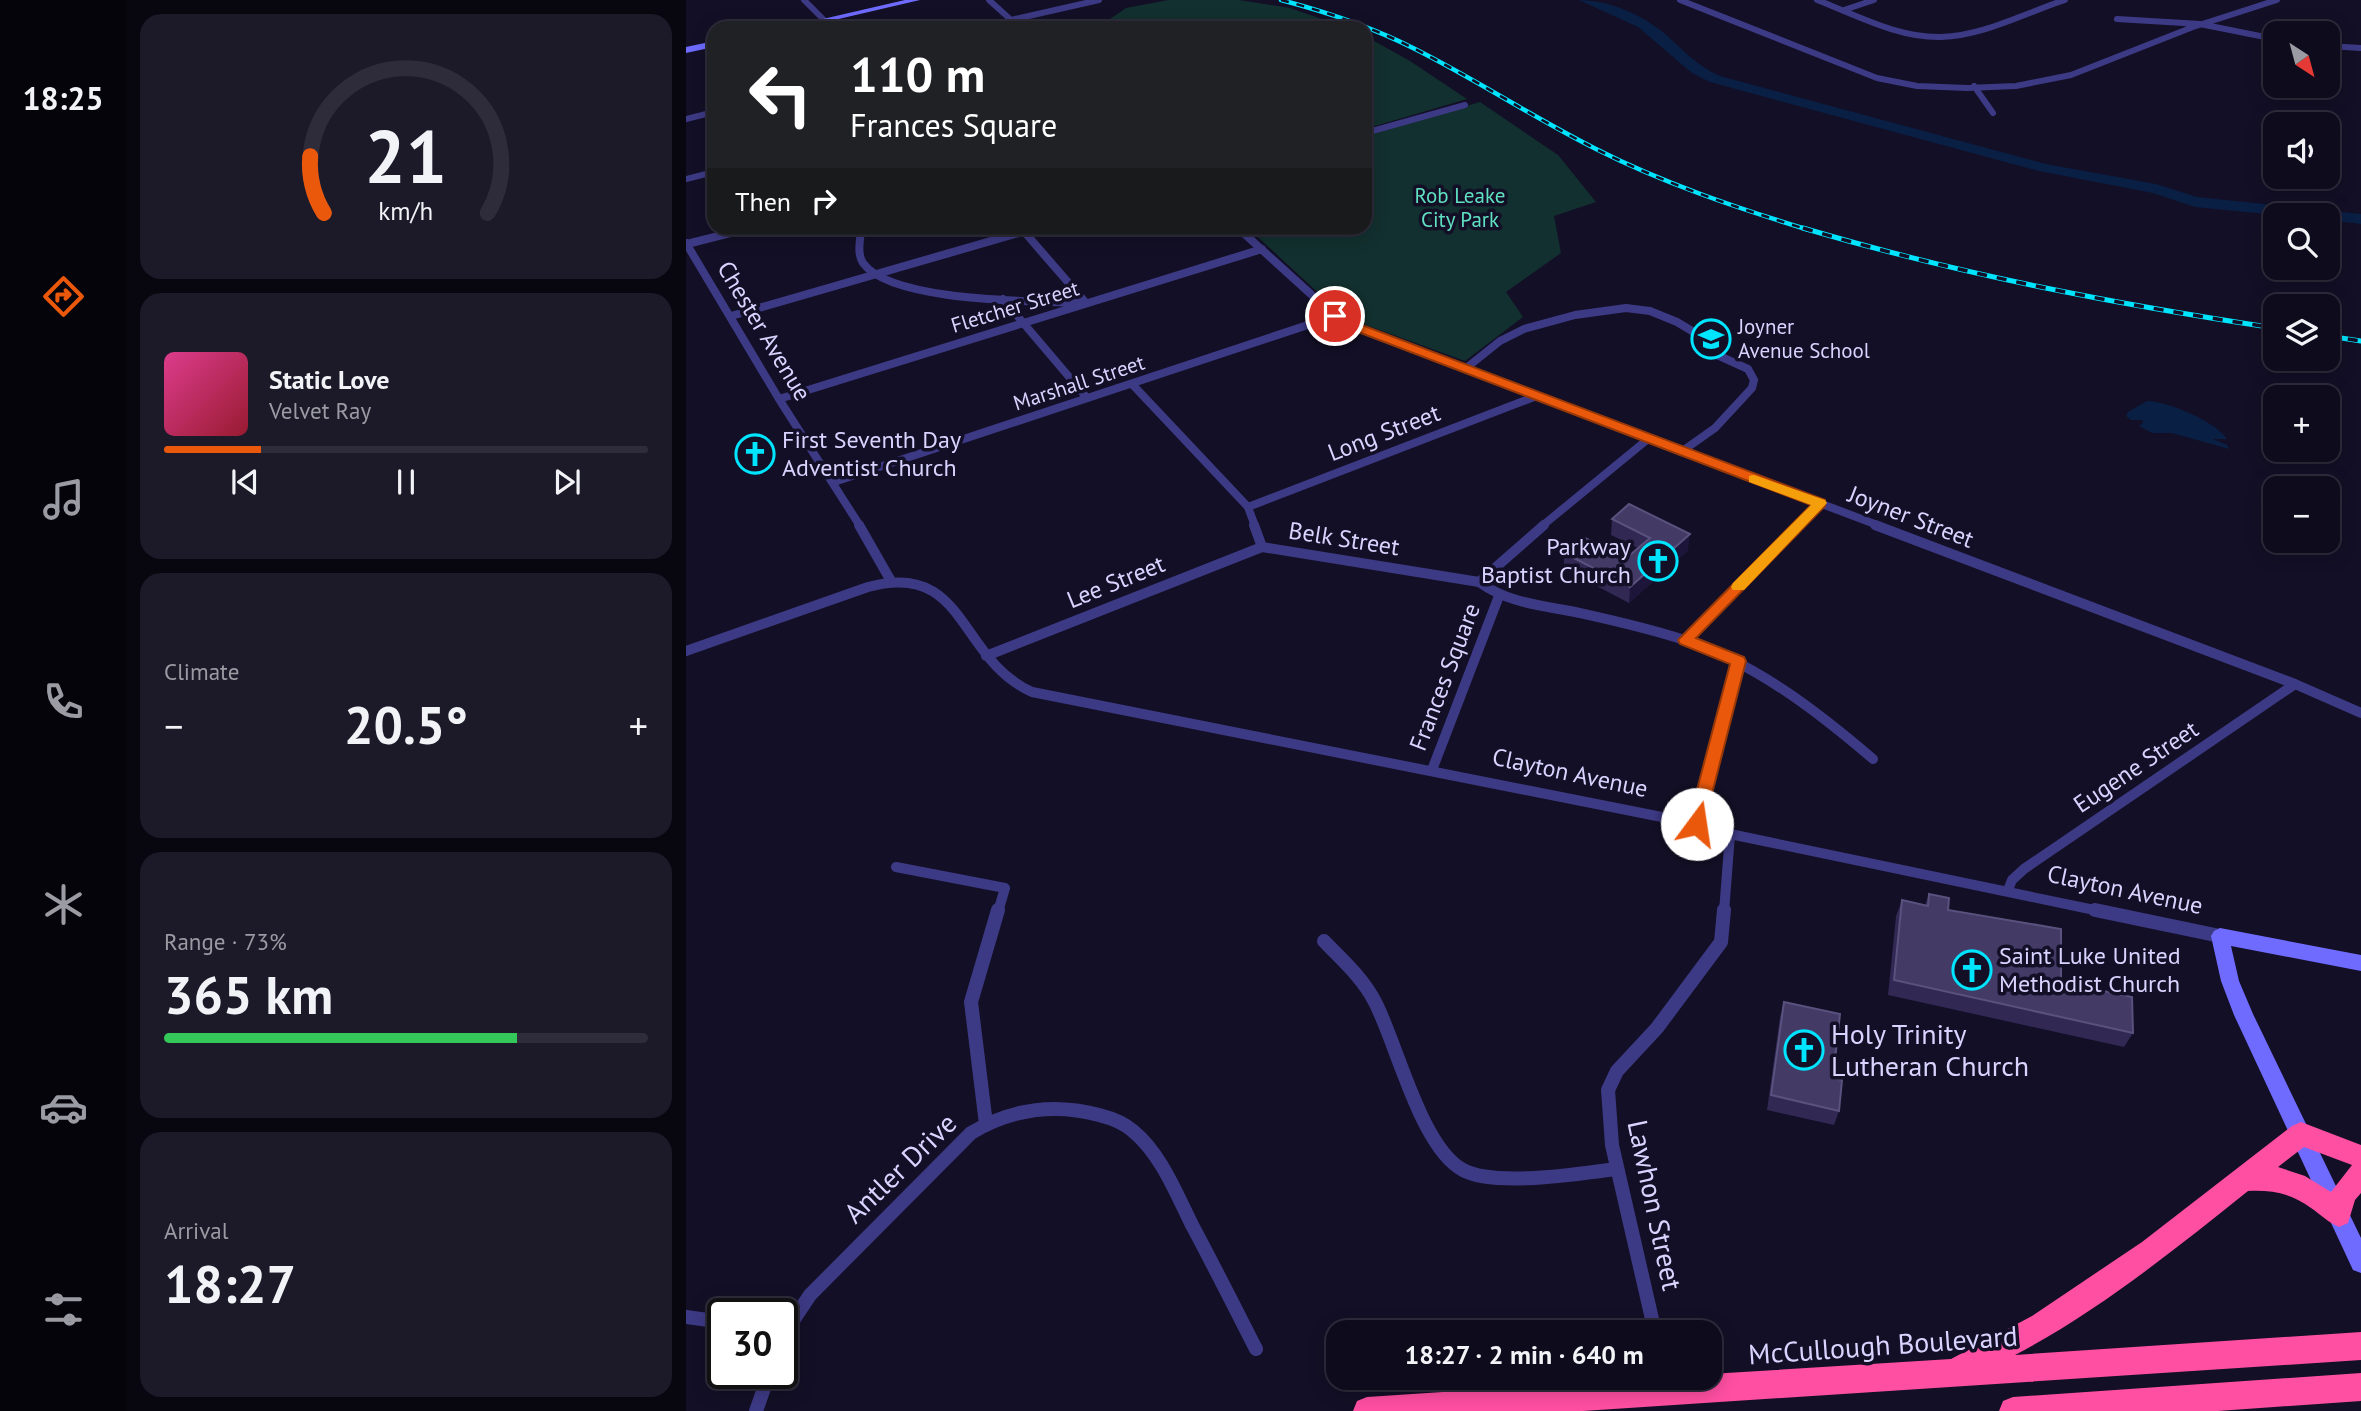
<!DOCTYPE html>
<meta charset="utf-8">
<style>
body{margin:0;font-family:"PT Sans",sans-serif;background:#1c1929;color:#f1f3f6;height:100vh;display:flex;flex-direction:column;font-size:26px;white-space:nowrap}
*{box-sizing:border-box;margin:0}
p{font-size:23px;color:#9b9ba3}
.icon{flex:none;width:38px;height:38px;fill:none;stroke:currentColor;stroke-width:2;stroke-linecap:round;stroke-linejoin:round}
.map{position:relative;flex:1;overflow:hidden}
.sheet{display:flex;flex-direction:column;gap:14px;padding:14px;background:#08060f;width:560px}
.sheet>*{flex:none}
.top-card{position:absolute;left:21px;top:21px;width:665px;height:214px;border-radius:21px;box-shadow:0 4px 18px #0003,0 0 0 2px #2e2b3b;background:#202124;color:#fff;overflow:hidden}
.needle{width:46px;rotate:144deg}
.tools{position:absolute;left:1577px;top:21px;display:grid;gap:14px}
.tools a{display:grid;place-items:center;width:77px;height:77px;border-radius:14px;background:#0e0b1c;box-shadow:0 4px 18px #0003,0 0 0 2px #2e2b3b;font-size:35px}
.speed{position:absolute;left:21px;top:1298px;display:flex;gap:14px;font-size:35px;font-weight:700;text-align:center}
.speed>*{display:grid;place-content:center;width:91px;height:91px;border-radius:50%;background:#0e0b1c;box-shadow:0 4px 18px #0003,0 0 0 2px #2e2b3b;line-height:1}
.speed .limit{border:4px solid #111;border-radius:10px;background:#fff;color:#111}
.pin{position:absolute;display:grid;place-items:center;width:60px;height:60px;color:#fff;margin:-30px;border:4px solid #fff;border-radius:50%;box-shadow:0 2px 7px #0007}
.me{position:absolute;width:77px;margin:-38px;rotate:14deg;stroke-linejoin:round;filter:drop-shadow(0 0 5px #0008)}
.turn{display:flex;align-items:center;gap:24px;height:147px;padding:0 28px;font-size:32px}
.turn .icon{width:91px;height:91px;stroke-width:2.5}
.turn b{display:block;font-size:49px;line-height:60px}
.then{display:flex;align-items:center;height:66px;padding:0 28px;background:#0003;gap:14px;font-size:26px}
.big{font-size:52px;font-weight:700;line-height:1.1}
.sheet .tile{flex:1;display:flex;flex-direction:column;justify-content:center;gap:10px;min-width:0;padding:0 24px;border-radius:21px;background:#1c1929}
.sheet .dial{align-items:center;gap:0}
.dial svg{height:182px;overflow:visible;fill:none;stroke:#2e2b3b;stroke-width:7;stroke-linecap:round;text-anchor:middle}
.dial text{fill:#f1f3f6;stroke:none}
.song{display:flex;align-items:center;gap:21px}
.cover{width:84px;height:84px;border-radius:10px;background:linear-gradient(135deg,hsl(330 70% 55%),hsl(350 70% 35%))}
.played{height:7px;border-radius:4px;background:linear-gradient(90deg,#ea580c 20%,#2e2b3b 20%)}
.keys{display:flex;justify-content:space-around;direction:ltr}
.heat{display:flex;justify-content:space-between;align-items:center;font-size:38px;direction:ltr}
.charge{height:10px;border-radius:5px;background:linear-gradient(90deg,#34c759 73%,#2e2b3b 0)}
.trip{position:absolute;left:640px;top:1320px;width:396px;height:70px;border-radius:21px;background:#0e0b1c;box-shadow:0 4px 18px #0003,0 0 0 2px #2e2b3b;font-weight:700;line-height:70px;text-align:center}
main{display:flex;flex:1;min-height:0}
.menu{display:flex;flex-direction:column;width:126px;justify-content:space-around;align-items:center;background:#06040b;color:#9b9ba3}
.menu .icon{width:49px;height:49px}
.menu .active{color:#ea580c}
.menu b{font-size:32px;color:#f1f3f6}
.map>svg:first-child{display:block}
</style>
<main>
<nav class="menu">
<b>18:25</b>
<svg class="icon active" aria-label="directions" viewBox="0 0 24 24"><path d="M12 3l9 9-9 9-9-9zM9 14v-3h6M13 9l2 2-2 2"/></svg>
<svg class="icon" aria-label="music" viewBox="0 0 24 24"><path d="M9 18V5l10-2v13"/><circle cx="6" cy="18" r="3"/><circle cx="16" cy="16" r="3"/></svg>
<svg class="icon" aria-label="phone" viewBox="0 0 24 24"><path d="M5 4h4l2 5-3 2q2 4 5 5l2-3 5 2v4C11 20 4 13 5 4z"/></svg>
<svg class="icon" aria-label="climate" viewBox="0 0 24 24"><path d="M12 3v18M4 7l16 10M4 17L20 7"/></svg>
<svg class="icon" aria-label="car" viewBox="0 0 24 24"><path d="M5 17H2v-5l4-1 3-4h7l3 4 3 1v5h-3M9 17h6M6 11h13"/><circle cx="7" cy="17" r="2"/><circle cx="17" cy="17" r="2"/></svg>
<svg class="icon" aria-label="filters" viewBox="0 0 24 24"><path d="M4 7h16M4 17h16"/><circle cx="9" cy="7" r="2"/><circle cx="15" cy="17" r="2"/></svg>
</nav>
<section class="sheet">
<div class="tile dial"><svg viewBox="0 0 100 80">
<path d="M14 69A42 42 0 1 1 86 69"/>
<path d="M14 69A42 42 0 0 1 8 44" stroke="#ea580c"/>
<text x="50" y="56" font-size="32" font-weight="700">21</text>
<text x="50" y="72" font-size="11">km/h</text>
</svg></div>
<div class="tile">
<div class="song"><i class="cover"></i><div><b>Static Love</b><p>Velvet Ray</p></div></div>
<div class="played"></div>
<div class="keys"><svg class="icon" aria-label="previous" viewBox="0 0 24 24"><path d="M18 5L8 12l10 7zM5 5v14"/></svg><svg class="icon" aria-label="pause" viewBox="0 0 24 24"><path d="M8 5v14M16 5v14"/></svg><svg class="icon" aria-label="next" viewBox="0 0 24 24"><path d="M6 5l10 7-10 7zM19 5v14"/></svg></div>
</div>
<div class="tile"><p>Climate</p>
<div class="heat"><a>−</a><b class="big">20.5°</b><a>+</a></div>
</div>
<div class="tile"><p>Range · 73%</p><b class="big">365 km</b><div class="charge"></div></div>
<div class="tile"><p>Arrival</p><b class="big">18:27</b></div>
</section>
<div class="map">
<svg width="1675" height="1411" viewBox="0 0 1675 1411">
<rect width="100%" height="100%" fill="#130f26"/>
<!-- green -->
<path fill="#12302f" d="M482 0H553L604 8 662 28H439L424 19 440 8Z
M679 36 724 61 781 99 679 129Z
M794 102 872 155 910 202 868 216 875 253 820 292 837 317 779 361 680 325 653 312 562 228H679V136Z"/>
<!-- water -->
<path fill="#0a1f44" d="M1461 401C1481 401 1531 422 1541 439H1527L1541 445 1543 449 1486 433H1466L1453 426 1457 423 1456 420H1445L1440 416 1442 412Z"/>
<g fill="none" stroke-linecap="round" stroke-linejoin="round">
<!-- river -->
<path fill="#0a1f44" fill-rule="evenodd" d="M893 0C922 0 955 14 978 33 996 49 1011 66 1034 76L1360 164 1470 184 1511 197 1675 214V224L1642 220V215H1591L1509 207 1467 193 1353 171 1024 82 1006 73 952 27Z"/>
<!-- street-far3 -->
<path stroke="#3d3a85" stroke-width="6" d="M118 0 138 20
M303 0 334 28
M994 0 1191 78 1231 86 1281 88 1330 86 1385 75 1507 27 1591 0
M1131 0C1170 15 1212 38 1255 37 1297 36 1339 13 1379 0
M1158 10 1188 0
M1431 19 1514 24 1589 39
M325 20 413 0
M1642 46 1675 48
M1288 86 1307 113
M0 119 28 112
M679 133 779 105
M0 179 28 172
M58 230 64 228
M177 230 179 228
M345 230 350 228"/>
<!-- street-far2 -->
<path stroke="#3d3a85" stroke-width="8" d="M179 228 175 231C174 241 171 254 177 263 205 302 346 301 393 303
M335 228 400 303
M552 228 649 316 671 328 1194 526
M0 243 93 399 174 526
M1 244 64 228
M317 299 401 398
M45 316 350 228
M779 369 814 341 838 329 889 315 940 308 964 311 991 322 1006 331 1029 354 1062 369 1068 380 1066 388 1029 428 995 452
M446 384 562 507 569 526
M93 399 576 249
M148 482 649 316
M562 507 848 397
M856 526 962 439
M1111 526 1134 503"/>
<!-- street-far1 -->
<path stroke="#3d3a85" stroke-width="10" d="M173 525 205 581
M568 525 576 547 793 582C822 603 854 605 889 612 925 620 962 628 998 640 1069 663 1131 711 1187 759
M1189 525 1609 684 1675 713
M793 582 858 525
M999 640 1113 525
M0 651 182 587C281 560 271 658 346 692L1011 824 1044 834 1418 912
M300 656 576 547
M746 770 813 596
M1011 824 1052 661
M210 867 319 888 312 912
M1322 890 1326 880 1338 869 1609 684
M1038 912 1044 834"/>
<!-- street -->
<path stroke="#3d3a85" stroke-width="14" d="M1409 910 1534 936
M638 941C656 960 677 978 689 1002 711 1044 735 1148 777 1170 808 1187 894 1174 930 1169
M300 1124 285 1002 312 910
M0 1317 37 1322
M969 1332 926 1145 922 1090 931 1071 971 1028 1035 942 1038 910
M96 1337 124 1295 285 1133C325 1109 368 1103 413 1115 425 1118 437 1122 447 1131 475 1154 490 1193 506 1225 528 1266 549 1308 570 1349
M70 1411 83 1374"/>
<!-- secondary -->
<path fill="#6f6bff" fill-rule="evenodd" d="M219 0H234L114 28H98Z
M28 41V47L0 53V47Z
M1534 928 1675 955V971L1545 946 1553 981 1567 1014 1675 1238V1273L1667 1270 1548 1015 1535 981 1525 936 1528 931Z"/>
<!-- highway -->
<path fill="#ff4fa3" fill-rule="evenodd" d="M1615 1122 1675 1145V1193L1669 1200 1662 1223 1653 1227C1642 1222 1635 1215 1625 1208 1605 1193 1586 1190 1562 1191 1488 1250 1413 1311 1329 1355L1675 1332V1360L897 1411H667L671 1401 681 1397 981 1377H1024V1374L1265 1359 1346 1316 1456 1242 1606 1126ZM1618 1147 1666 1165 1645 1192 1619 1176 1592 1167Z
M1675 1373V1401L1532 1411H1313L1317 1401 1327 1397Z"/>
<!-- rail-far1 casing -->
<g stroke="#00e5ff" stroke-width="4.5">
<path id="rail-far1" d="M595 0C641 12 686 27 729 49 791 80 848 118 910 149 977 183 1051 208 1123 230"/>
</g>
<!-- rail casing -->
<g stroke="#00e5ff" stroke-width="5">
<path id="rail" d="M1117 228C1272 274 1429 304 1589 328
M1642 336 1675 341"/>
</g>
<!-- rail-far1 -->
<use href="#rail-far1" stroke="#130f26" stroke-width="2.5" stroke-dasharray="8" stroke-linecap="butt"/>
<!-- rail -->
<use href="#rail" stroke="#130f26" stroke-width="3.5" stroke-dasharray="10" stroke-linecap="butt"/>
</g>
<!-- wall -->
<path fill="#312854" d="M926 519 1002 550 943 603 878 569V553L937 557 944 555 952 548 925 535Z
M1243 894 1262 910 1375 982 1447 1033 1438 1047 1202 995 1210 916 1216 900 1239 905Z
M1098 1002 1147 1078 1153 1111 1148 1125 1081 1110 1094 1017Z"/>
<!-- shaded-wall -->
<path fill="#1d163a" d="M1004 534 1002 550 943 603 944 587Z"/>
<!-- building -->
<path fill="#433a66" stroke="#5a527e" stroke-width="2" d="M943 504 1004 534 944 587 878 553 897 537 937 557 942 553 944 555 964 538 926 519Z
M1243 894 1263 898 1262 910 1375 929V982L1446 997 1447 1033 1208 980 1216 900 1242 906Z
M1098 1002 1154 1014 1147 1078 1156 1080 1153 1111 1085 1095Z"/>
<!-- route -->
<path fill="#ea580c" stroke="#983908" stroke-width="2" d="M645 314H653L676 325 1139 500V506L1010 638 1058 657 1060 661 1017 829H1005L1002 824 1044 664 994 644 992 640 1125 505 667 330 645 319Z"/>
<!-- slow -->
<path fill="#f59e0b" d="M1068 475 1139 500 1141 503 1058 590H1047L1045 587 1047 583 1125 505 1063 482V476Z"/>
<!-- icons -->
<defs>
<g id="school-ring" transform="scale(2.0125)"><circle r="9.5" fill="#130f26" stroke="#00e5ff" stroke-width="1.5"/><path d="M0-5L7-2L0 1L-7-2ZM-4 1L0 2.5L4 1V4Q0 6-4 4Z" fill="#00e5ff"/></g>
<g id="church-ring" transform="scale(2.0125)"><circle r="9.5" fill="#130f26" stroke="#00e5ff" stroke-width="1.5"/><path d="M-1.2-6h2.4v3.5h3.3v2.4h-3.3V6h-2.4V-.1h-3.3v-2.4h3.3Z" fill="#00e5ff"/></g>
</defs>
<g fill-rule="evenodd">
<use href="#school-ring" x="1025" y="339"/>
<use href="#church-ring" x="69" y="454"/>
<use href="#church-ring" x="972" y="561"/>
<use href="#church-ring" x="1286" y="970"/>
<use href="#church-ring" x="1118" y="1050"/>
</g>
<g text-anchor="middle" stroke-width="7" stroke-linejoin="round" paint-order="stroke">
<!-- far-park labels -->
<g font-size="21" fill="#5fe0c0" stroke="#130f26">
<text x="774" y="203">Rob Leake<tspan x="774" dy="24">City Park</tspan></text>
</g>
<!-- far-street labels -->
<g font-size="21" fill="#d9d4ff" stroke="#130f26">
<text transform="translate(329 307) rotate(-17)" y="7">Fletcher Street</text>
<text transform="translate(393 383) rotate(-18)" y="7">Marshall Street</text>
</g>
<!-- far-poi labels -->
<g font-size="21" fill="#d9d4ff" stroke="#130f26" text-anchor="start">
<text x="1052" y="334">Joyner<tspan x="1052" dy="24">Avenue School</tspan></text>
</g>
<!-- street labels -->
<g font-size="24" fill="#d9d4ff" stroke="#130f26">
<text transform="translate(78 331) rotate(59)" y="8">Chester Avenue</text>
<text transform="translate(698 433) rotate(-21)" y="8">Long Street</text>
<text transform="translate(1225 517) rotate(21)" y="8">Joyner Street</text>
<text transform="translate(658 539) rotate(9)" y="8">Belk Street</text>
<text transform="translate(430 582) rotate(-22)" y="8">Lee Street</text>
<text transform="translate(759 677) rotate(-69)" y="8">Frances Square</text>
<text transform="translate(1450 767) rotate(-34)" y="8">Eugene Street</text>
<text transform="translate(884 773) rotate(12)" y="8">Clayton Avenue</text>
<text transform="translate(1439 890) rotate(12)" y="8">Clayton Avenue</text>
</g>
<!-- poi labels -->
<g font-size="24" fill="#d9d4ff" stroke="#130f26" text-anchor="start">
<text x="96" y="448">First Seventh Day<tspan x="96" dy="28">Adventist Church</tspan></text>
<text x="945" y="555" text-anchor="end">Parkway<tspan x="945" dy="28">Baptist Church</tspan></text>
<text x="1313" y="964">Saint Luke United<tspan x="1313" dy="28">Methodist Church</tspan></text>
</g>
<!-- near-poi labels -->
<g font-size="28" fill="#d9d4ff" stroke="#130f26" text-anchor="start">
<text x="1145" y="1044">Holy Trinity<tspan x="1145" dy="32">Lutheran Church</tspan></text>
</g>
<!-- near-street labels -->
<g font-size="28" fill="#d9d4ff" stroke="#130f26">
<text transform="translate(214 1168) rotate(-44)" y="10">Antler Drive</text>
<text transform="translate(969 1205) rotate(78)" y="10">Lawhon Street</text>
<text transform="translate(1197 1345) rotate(-4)" y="10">McCullough Boulevard</text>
</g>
</g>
</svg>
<div class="tools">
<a><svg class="needle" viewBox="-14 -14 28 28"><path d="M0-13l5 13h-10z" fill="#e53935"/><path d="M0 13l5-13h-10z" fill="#9b9ba3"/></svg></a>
<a><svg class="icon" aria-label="sound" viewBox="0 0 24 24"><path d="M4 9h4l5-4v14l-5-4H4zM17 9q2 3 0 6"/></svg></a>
<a><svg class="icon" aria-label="search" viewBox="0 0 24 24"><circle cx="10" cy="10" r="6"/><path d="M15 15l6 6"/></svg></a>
<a><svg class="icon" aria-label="layers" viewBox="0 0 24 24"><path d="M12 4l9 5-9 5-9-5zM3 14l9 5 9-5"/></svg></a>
<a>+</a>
<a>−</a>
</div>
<div class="speed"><div class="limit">30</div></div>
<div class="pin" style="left:649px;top:316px;background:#d93025"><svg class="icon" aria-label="arrive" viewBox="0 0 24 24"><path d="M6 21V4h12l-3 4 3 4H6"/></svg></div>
<svg class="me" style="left:1011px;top:824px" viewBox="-20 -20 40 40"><circle r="19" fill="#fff"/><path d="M0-13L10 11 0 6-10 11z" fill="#ea580c"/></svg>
<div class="trip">18:27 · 2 min · 640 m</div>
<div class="top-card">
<div class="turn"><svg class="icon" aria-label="left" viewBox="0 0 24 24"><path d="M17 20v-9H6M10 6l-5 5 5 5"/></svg><div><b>110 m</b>Frances Square</div></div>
<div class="then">Then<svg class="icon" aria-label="right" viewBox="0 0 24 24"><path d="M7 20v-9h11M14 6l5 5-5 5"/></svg></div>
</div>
</div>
</main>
